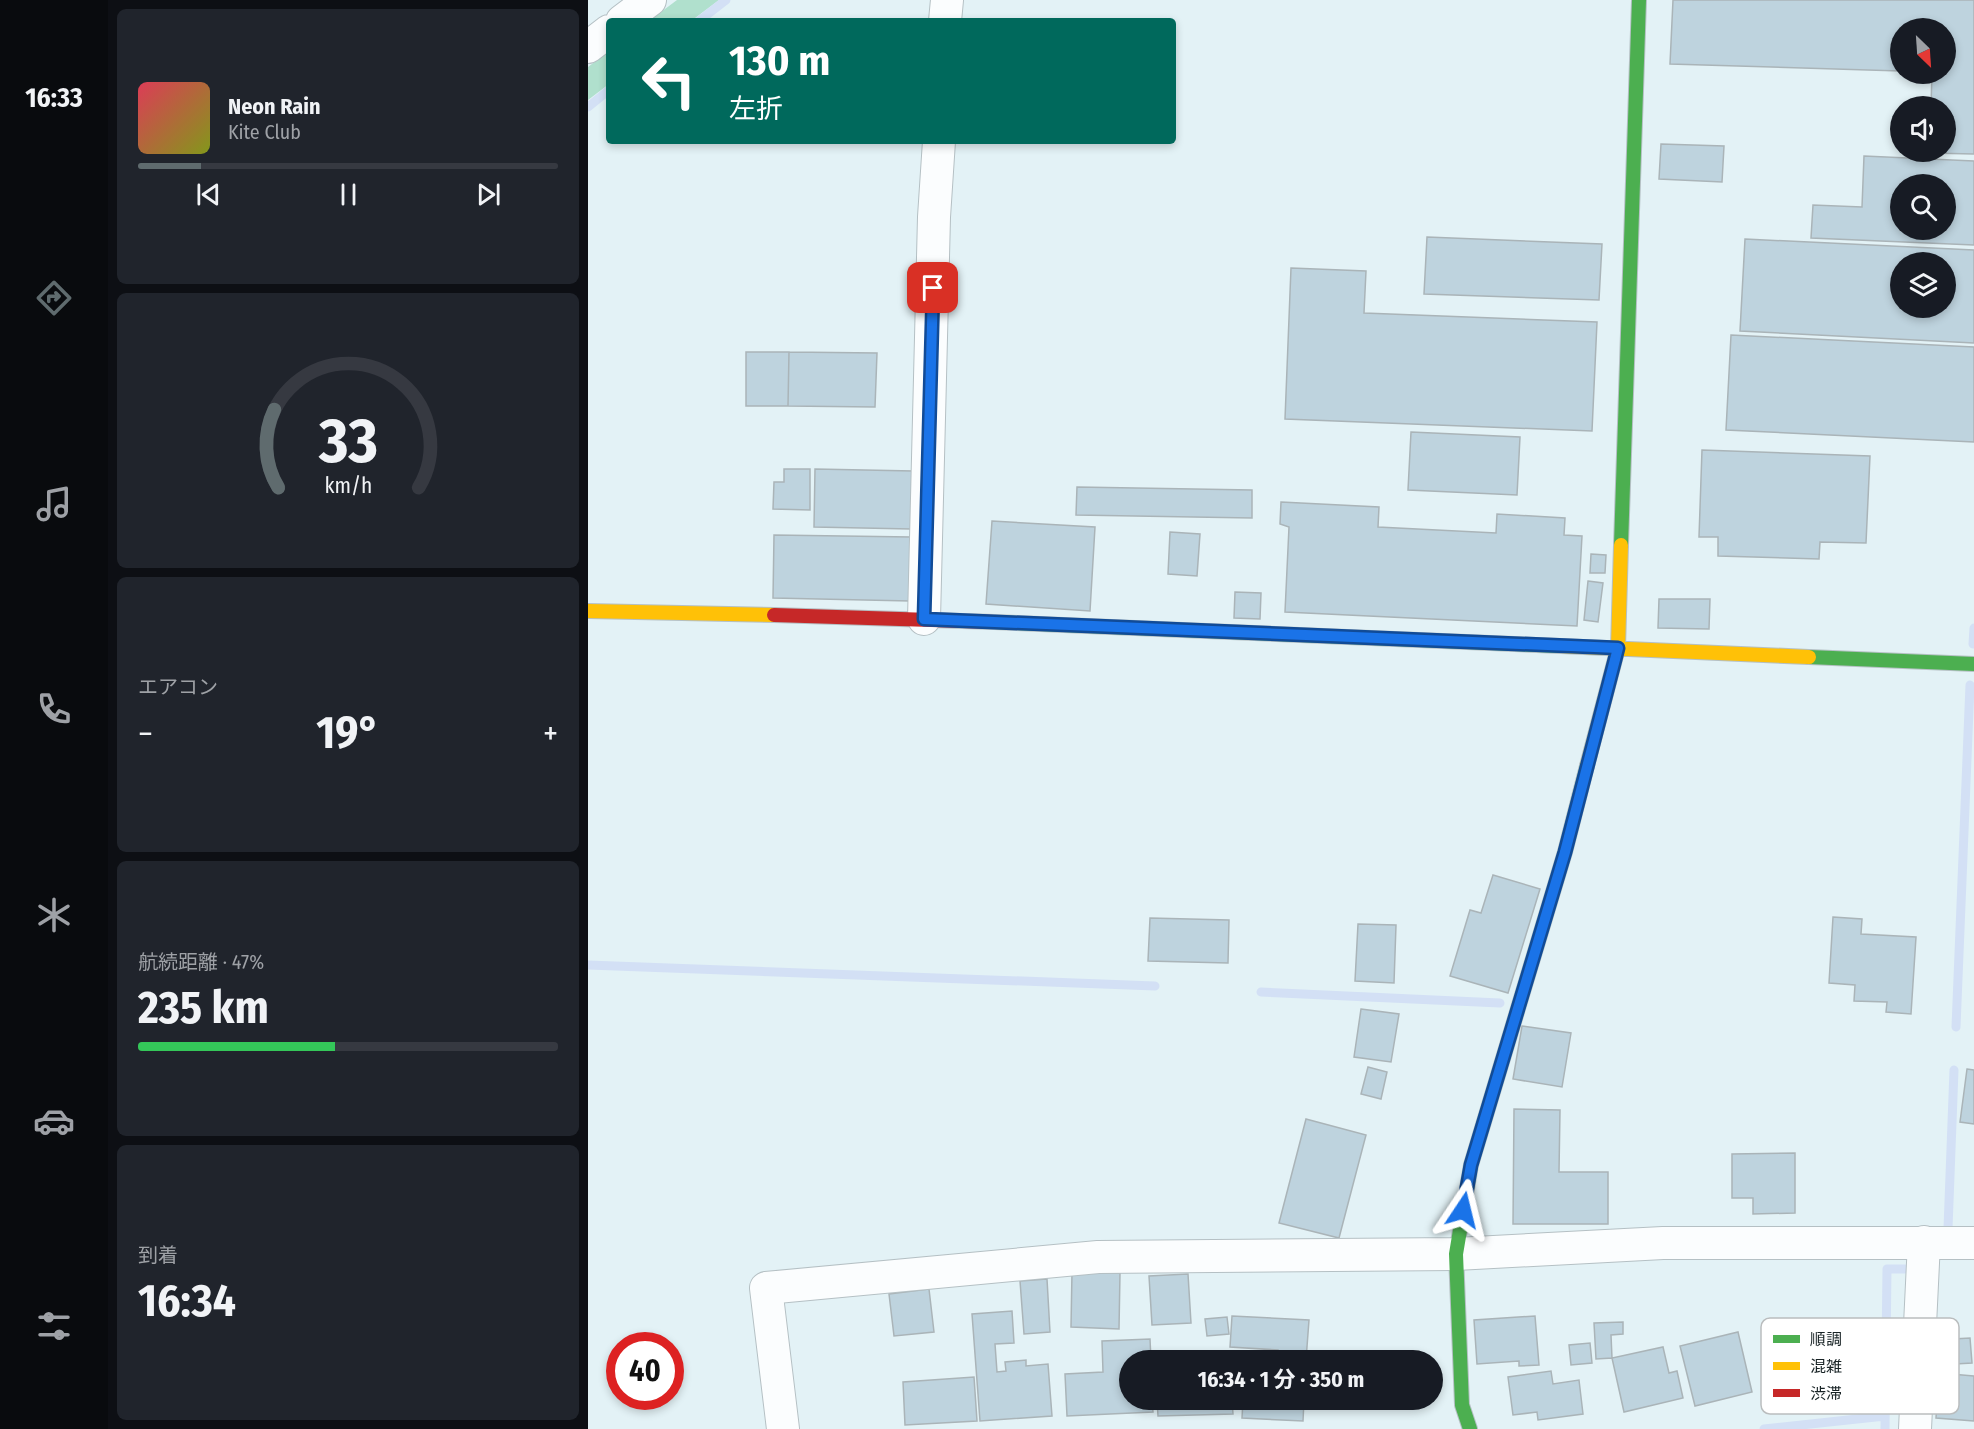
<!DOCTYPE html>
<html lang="ja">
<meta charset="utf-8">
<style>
body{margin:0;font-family:"Fira Sans Condensed","Noto Sans JP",sans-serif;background:#20242c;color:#f1f3f6;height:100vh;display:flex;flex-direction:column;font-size:22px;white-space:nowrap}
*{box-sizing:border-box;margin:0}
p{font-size:20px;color:#9ea1a6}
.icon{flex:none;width:33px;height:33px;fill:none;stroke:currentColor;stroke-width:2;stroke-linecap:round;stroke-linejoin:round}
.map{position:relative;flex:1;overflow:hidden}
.sheet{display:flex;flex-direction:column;gap:9px;padding:9px;background:#0d0f14;width:480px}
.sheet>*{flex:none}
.banner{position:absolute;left:18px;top:18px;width:570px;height:126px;border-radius:6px;box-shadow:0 3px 9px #0003;background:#00695c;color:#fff;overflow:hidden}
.needle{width:39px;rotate:155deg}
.buttons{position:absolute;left:1302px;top:18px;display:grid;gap:12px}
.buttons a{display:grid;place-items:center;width:66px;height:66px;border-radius:50%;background:#171b24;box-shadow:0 3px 9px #0003;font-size:30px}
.speed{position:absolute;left:18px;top:1332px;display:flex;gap:12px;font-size:30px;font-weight:700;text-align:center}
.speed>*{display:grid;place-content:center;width:78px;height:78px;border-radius:50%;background:#171b24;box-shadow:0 3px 9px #0003;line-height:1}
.speed .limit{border:9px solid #d22;background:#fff;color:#111}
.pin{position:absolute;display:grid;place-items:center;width:51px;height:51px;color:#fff;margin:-26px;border-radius:12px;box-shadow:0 3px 9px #0006}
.me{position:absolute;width:66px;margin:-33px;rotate:10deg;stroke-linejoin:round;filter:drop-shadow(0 0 4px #0008)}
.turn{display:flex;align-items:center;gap:21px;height:126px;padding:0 24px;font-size:27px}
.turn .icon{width:78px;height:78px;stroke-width:2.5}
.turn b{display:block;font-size:42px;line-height:51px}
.big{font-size:45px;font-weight:700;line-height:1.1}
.sheet .card{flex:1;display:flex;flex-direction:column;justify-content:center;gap:9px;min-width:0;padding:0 21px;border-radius:9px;background:#20242c}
.sheet .dial{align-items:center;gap:0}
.dial svg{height:156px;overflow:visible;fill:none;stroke:#363941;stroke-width:7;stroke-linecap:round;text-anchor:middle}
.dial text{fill:#f1f3f6;stroke:none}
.song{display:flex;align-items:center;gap:18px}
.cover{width:72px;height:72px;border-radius:9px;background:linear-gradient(135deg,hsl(350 70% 55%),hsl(70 70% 35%))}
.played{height:6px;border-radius:3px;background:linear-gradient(90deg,#5f6b6e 15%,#363941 15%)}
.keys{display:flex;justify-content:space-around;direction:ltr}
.heat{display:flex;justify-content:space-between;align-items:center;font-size:33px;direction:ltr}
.charge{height:9px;border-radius:4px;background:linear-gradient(90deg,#34c759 47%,#363941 0)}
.trip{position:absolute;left:531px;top:1350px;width:324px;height:60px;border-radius:30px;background:#171b24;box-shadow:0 3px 9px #0003;font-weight:700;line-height:60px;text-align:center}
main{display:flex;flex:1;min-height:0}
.dock{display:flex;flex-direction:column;width:108px;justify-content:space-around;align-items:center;background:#090b0e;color:#9ea1a6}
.dock .icon{width:42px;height:42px}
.dock .on{color:#5f6b6e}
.dock b{font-size:27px;color:#f1f3f6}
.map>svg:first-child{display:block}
</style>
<main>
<nav class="dock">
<b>16:33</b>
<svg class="icon on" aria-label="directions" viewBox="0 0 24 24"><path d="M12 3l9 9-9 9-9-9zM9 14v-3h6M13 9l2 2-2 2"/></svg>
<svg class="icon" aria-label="music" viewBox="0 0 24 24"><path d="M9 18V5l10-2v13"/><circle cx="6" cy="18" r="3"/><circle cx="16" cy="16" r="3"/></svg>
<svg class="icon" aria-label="phone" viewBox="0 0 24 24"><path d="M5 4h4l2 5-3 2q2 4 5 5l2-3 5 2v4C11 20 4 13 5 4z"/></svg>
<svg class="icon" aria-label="climate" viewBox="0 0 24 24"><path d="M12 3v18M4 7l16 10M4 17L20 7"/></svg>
<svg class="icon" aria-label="car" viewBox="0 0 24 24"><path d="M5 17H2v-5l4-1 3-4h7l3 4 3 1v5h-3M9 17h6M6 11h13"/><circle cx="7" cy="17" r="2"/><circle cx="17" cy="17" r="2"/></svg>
<svg class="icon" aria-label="filters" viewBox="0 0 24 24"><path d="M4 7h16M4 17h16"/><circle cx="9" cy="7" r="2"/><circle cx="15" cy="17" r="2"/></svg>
</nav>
<section class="sheet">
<div class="card">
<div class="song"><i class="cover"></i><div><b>Neon Rain</b><p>Kite Club</p></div></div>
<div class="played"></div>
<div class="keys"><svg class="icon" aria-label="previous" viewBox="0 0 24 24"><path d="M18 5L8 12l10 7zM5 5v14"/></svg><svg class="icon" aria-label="pause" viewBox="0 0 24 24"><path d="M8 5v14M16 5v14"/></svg><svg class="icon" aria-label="next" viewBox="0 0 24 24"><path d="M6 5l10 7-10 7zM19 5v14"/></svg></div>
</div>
<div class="card dial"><svg viewBox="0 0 100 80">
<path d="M14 69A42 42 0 1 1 86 69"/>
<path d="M14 69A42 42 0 0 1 12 29" stroke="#5f6b6e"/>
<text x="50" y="56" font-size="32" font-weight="700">33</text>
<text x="50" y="72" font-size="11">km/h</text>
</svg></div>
<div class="card"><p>エアコン</p>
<div class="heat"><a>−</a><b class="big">19°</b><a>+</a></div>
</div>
<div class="card"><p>航続距離 · 47%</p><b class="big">235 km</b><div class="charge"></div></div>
<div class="card"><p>到着</p><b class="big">16:34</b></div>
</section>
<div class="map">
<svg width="1386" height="1429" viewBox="0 0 1386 1429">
<rect width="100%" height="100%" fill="#e3f2f6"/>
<!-- green -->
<path fill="#b0e0cd" d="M89 0H131L103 21H61Z
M21 51V84L0 100V67Z"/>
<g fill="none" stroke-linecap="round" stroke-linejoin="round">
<!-- stream -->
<path stroke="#d3e0f5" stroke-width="9" d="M111 21 138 0
M0 107 21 90
M1385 644 1386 628
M0 965 567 986
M673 992 912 1003
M1368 1027 1382 685
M1360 1228 1366 1070
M1176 1429 1297 1416
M1297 1429 1299 1269H1317"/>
</g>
<!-- building -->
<path fill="#bed3de" stroke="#aab4b8" stroke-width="1.5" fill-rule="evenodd" d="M1085 0H1386V154L1341 153 1358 152V106H1343L1344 74H1358V28H1312V71L1082 64Z
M1073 144 1136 146 1134 182 1071 179Z
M1276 156 1386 161V245L1223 238 1225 205 1274 207ZM1312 184H1358V230H1312Z
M839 237 1014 244 1011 300 836 294Z
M1157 239 1386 250V343L1152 331ZM1312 262H1358V308H1312Z
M703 268 778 271 776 313 1009 322 1004 431 697 419Z
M1143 335 1386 347V442L1138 430Z
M158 352H201L200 406H158Z
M201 352 289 353 287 407 200 406Z
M823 432 932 437 929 495 820 490Z
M1114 450 1282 456 1278 543 1232 542 1231 559 1130 556V537H1111Z
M196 469H222V510L185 509 186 482H196Z
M227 469 325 471 323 529 226 527Z
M489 487 664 490V518L488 515Z
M693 502 791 507 790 527 908 533 909 514 977 518 976 535 994 536 989 626 697 612 701 527 692 524Z
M404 521 507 527 502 611 398 604Z
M582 532 612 534 609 576 580 574Z
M186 535 323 537 322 601 185 598Z
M1003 554 1018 555 1017 573H1002Z
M1000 581 1015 583 1010 622 996 620Z
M647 592 673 593 672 619 646 618Z
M1071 599H1122L1121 629 1070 628Z
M905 875 952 889 920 993 862 976 882 910 893 913Z
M1245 917 1274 919 1273 934 1328 937 1323 1014 1298 1012 1299 1002 1266 1001 1267 985 1241 983Z
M562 918 641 920 640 963 560 961Z
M770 924 808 925 806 983 767 981Z
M773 1009 811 1014 803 1062 766 1057Z
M934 1026 983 1033 974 1087 925 1079Z
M780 1067 799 1072 793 1099 773 1094Z
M1379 1069 1386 1070V1124L1372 1122Z
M926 1109 972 1110 971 1172H1020V1224H925Z
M718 1119 778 1135 751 1238 691 1223Z
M1207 1153V1213L1165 1214V1198H1144V1154Z
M484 1272 532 1273 531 1329 483 1327Z
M600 1274 603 1323 564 1325 561 1276Z
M459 1279 462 1332 436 1334 432 1281Z
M341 1289 346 1332 306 1336 301 1294Z
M424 1311 426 1343 407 1344 409 1372 418 1371 417 1362 438 1360V1366L460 1364 464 1416 392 1421 384 1314Z
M644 1316 721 1320 718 1360H689L690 1350 642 1347Z
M947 1316 951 1365 931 1366V1361L889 1364 886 1320Z
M639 1317 641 1334 619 1336 617 1319Z
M1035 1322V1334L1023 1335 1024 1358 1008 1359 1006 1323Z
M1150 1332 1164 1392 1107 1406 1092 1346Z
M1382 1338 1384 1363 1367 1364 1365 1339Z
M562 1339 563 1360H542V1400H564L565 1412 479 1416 477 1374 515 1372 514 1341Z
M1002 1343 1004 1363 983 1365 981 1345Z
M1075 1347 1081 1373 1089 1371 1095 1398 1036 1412 1024 1358Z
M643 1358V1360H568Z
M963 1371 965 1384 991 1380 995 1414 950 1420 949 1412 925 1415 920 1377Z
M1351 1373 1386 1376V1421L1348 1418Z
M386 1377 389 1421 317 1425 315 1382Z
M569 1400H644L645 1414 570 1416Z
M655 1400H716L715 1421 654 1418Z"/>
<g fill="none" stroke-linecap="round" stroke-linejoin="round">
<!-- street casing -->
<g stroke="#b5c0c4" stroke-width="34">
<path id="street" d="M34 21 62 0
M357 21 359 0
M0 47 21 31
M336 619 346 217 351 141
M195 1429 178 1288 510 1257 868 1254 1075 1243H1386
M1327 1429 1336 1242"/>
</g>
<!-- fast casing -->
<g stroke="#b5c0c4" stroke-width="16">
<path id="fast" d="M1033 545 1051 0
M406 622 973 646
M1221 657 1386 664
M882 1429 874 1405 868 1254 883 1165 977 852 999 766"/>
</g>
<!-- slow casing -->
<g stroke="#b5c0c4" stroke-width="16">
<path id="slow" d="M0 611 186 615
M973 646 1221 657
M999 766 1030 648 1033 545"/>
</g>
<!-- jam casing -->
<g stroke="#b5c0c4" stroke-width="16">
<path id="jam" d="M186 615 406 622"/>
</g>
<!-- street -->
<use href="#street" stroke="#fbfdfe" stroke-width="32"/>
<!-- fast -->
<use href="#fast" stroke="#4caf50" stroke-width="14"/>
<!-- slow -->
<use href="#slow" stroke="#ffc107" stroke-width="14"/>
<!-- jam -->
<use href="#jam" stroke="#c62828" stroke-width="14"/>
</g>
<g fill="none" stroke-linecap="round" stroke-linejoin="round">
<!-- route casing -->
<g stroke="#114b97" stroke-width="15">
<path id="route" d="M345 288 336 619 1030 648 977 852 883 1165 875 1210"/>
</g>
<!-- route -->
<use href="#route" stroke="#1a73e8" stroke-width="10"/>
</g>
<!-- legend -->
<rect x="1173" y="1318" width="198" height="96" rx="9" fill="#fff" stroke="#babdbe" stroke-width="1.5"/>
<rect x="1185" y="1335" width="27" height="8" fill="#4caf50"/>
<rect x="1185" y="1362" width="27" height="8" fill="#ffc107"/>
<rect x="1185" y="1389" width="27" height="8" fill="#c62828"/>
<g font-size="16" fill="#182325">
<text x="1222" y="1345">順調</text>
<text x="1222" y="1372">混雑</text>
<text x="1222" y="1399">渋滞</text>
</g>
</svg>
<div class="buttons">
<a><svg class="needle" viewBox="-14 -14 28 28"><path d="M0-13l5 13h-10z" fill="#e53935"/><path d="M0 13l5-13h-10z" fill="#9ea1a6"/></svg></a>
<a><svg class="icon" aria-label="sound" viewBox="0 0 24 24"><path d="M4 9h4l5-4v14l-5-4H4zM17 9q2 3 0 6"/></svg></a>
<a><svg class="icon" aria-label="search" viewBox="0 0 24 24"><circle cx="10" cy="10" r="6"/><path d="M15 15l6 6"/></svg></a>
<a><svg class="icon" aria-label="layers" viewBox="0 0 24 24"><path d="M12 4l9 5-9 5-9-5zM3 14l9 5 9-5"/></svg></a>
</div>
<div class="speed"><div class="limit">40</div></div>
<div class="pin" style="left:345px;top:288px;background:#d93025"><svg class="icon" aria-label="arrive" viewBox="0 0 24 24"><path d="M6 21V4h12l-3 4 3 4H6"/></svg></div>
<svg class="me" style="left:875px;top:1210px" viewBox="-20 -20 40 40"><path d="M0-17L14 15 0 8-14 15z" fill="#1a73e8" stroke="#fff" stroke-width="4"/></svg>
<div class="trip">16:34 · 1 分 · 350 m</div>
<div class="banner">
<div class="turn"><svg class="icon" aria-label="left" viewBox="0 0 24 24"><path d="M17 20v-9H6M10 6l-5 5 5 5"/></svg><div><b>130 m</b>左折</div></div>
</div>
</div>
</main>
